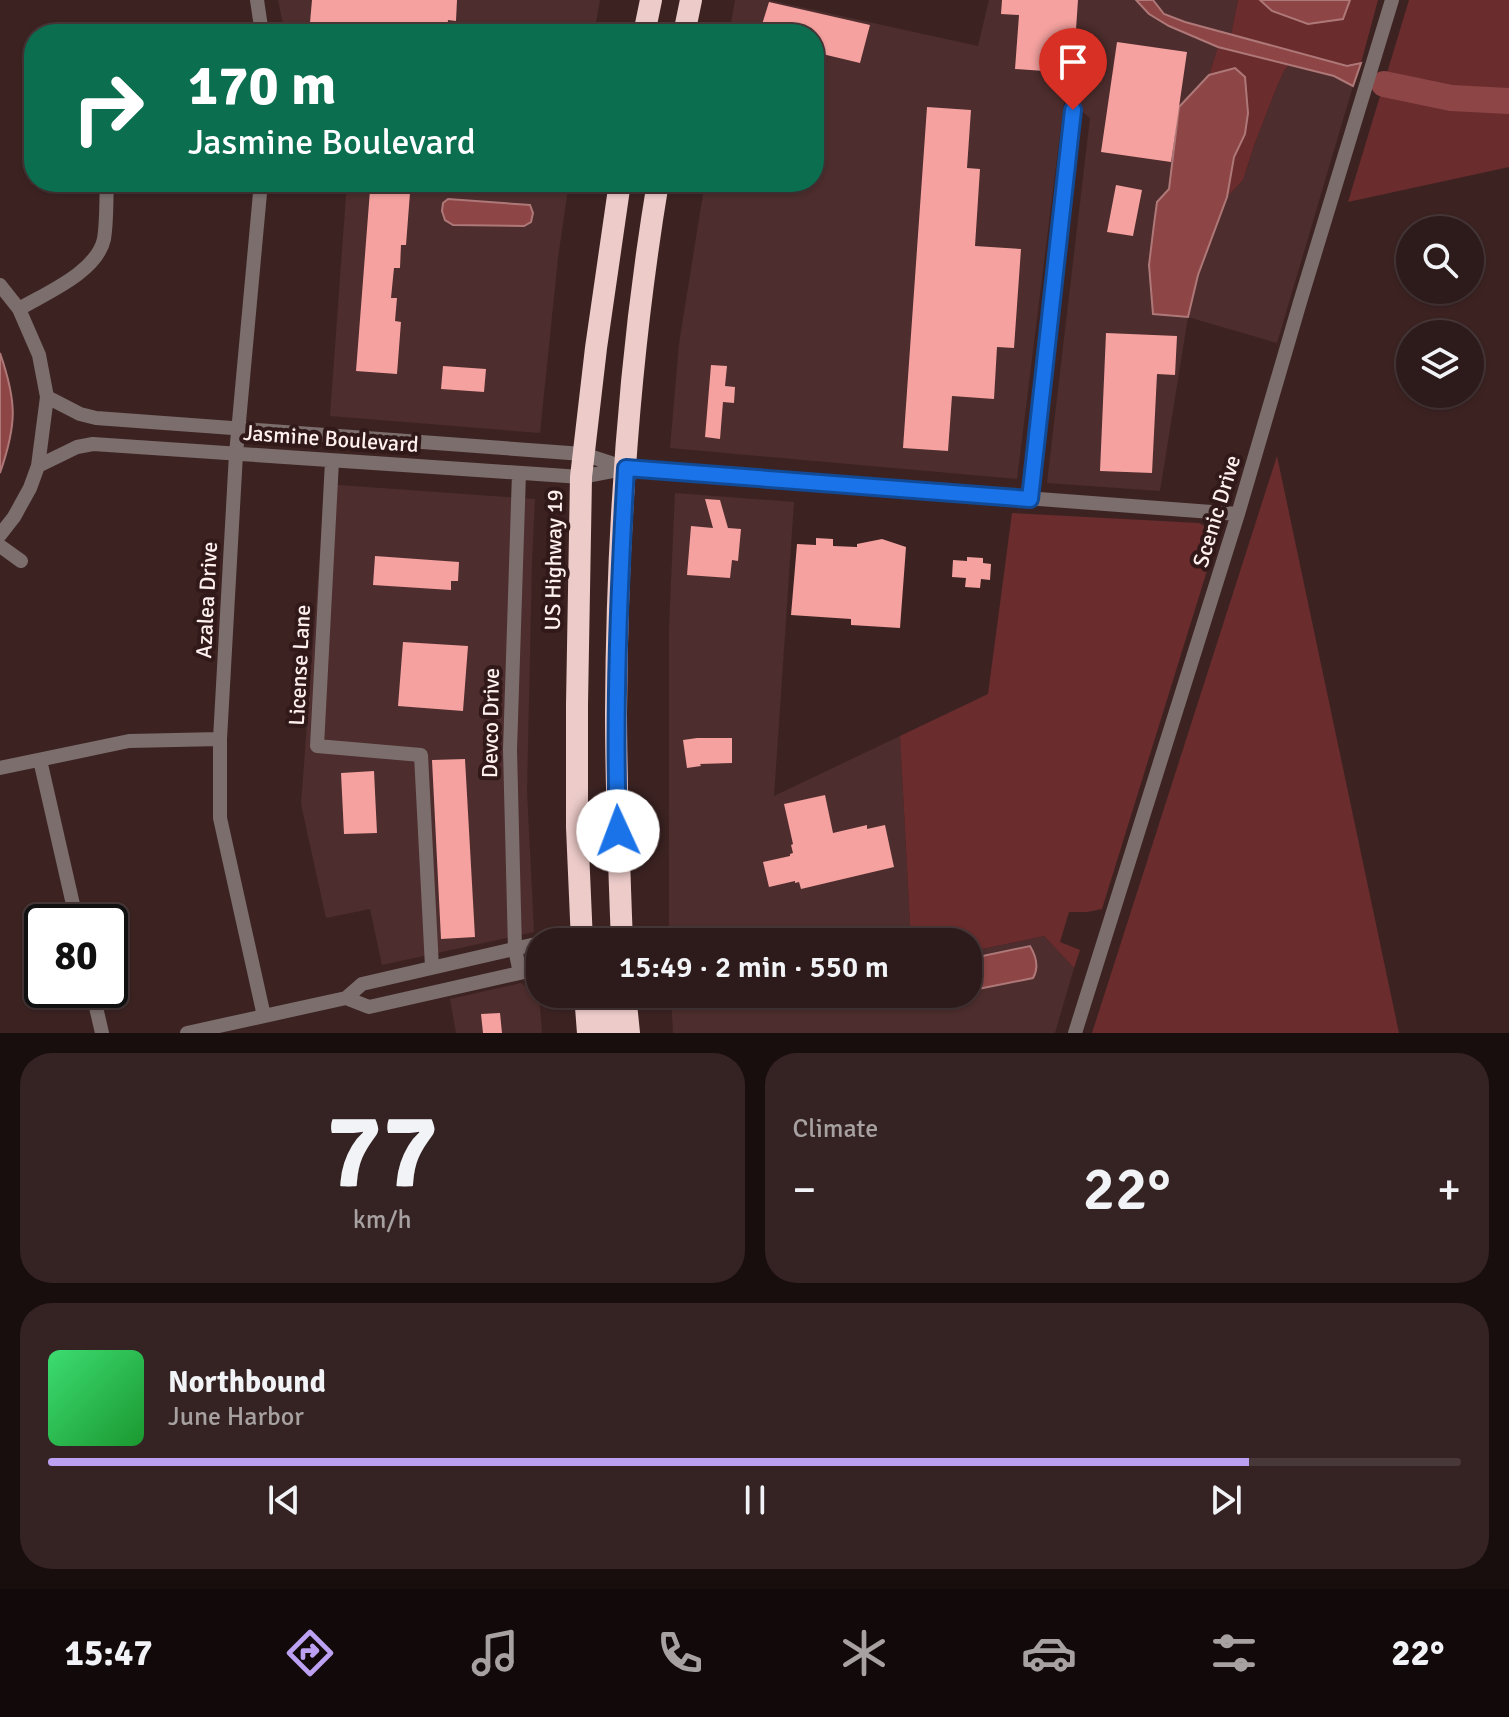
<!DOCTYPE html>
<meta charset="utf-8">
<style>
body{margin:0;font-family:Signika,sans-serif;background:#352323;color:#f1f3f6;height:100vh;display:flex;flex-direction:column;font-size:30px;white-space:nowrap}
*{box-sizing:border-box;margin:0}
p{font-size:26px;color:#a7a1a2}
.icon{flex:none;width:44px;height:44px;fill:none;stroke:currentColor;stroke-width:2;stroke-linecap:round;stroke-linejoin:round}
.map{position:relative;height:1033px;overflow:hidden}
.sheet{display:flex;flex-direction:column;gap:20px;padding:20px;background:#190e0e;flex:1}
.sheet>*{flex:none}
.guide{position:absolute;left:24px;top:24px;width:800px;height:168px;border-radius:32px;box-shadow:0 2px 6px #0004,0 0 0 2px #483839;background:#0b6e4f;color:#fff;overflow:hidden}
.buttons{position:absolute;left:1396px;top:216px;display:grid;gap:16px}
.buttons a{display:grid;place-items:center;width:88px;height:88px;border-radius:50%;background:#2d1a1a;box-shadow:0 2px 6px #0004,0 0 0 2px #483839;font-size:40px}
.speed{position:absolute;left:24px;top:904px;display:flex;gap:16px;font-size:40px;font-weight:700;text-align:center}
.speed>*{display:grid;place-content:center;width:104px;height:104px;border-radius:50%;background:#2d1a1a;box-shadow:0 2px 6px #0004,0 0 0 2px #483839;line-height:1}
.speed .limit{border:4px solid #111;border-radius:12px;background:#fff;color:#111}
.pin{position:absolute;display:grid;place-items:center;width:68px;height:68px;color:#fff;margin:-82px -34px;border-radius:50% 50% 50% 0;rotate:-45deg;box-shadow:0 0 8px #0007}
.pin .icon{rotate:45deg}
.me{position:absolute;width:88px;margin:-44px;rotate:358deg;stroke-linejoin:round;filter:drop-shadow(0 0 6px #0008)}
.turn{display:flex;align-items:center;gap:28px;height:168px;padding:0 32px;font-size:36px}
.turn .icon{width:104px;height:104px;stroke-width:2.5}
.turn b{display:block;font-size:56px;line-height:68px}
.big{font-size:60px;font-weight:600;line-height:1.1}
.sheet .widget{flex:1;display:flex;flex-direction:column;justify-content:center;gap:12px;min-width:0;padding:0 28px;border-radius:32px;background:#352323}
.sheet .dial{align-items:center;gap:0}
.dial b{font-size:104px;line-height:1}
.song{display:flex;align-items:center;gap:24px}
.cover{width:96px;height:96px;border-radius:12px;background:linear-gradient(135deg,hsl(140 70% 55%),hsl(130 70% 35%))}
.played{height:8px;border-radius:4px;background:linear-gradient(90deg,#bca0f2 85%,#483839 85%)}
.keys{display:flex;justify-content:space-around;direction:ltr}
.heat{display:flex;justify-content:space-between;align-items:center;font-size:44px;direction:ltr}
.sheet .tiles{flex:1;display:grid;gap:20px;grid-template-columns:1fr 1fr}
.widget:last-child{grid-column:span 2}
.trip{position:absolute;left:526px;top:928px;width:456px;height:80px;border-radius:32px;background:#2d1a1a;box-shadow:0 2px 6px #0004,0 0 0 2px #483839;font-weight:600;line-height:80px;text-align:center}
.menu{display:flex;height:128px;justify-content:space-around;align-items:center;background:#120a0a;color:#a7a1a2}
.menu .icon{width:56px;height:56px}
.menu .active{color:#bca0f2}
.menu b{font-size:36px;color:#f1f3f6}
.map>svg:first-child{display:block}
</style>
<div class="map">
<svg width="1509" height="1033" viewBox="0 0 1509 1033">
<rect width="100%" height="100%" fill="#3c2322"/>
<!-- built -->
<path fill="#4d2d2d" d="M278 0H600L594 34H285Z
M735 0H768L978 46 989 0H1136L1149 14 1169 26 1218 47 1209 75 1179 107 1169 189 1157 202 1154 224 1149 265 1153 314 1198 275 1227 197 1243 180 1255 143 1276 89 1284 71 1289 65 1334 76 1353 86 1277 343 1188 317 1160 491 1047 483 1090 118 1072 103 1064 102 1017 479 670 448 679 344 705 182H814V34H729Z
M1153 0H1238L1231 35 1185 22 1164 14Z
M347 182H569L558 258 540 433 330 416Z
M325 484 535 499 532 561 527 791 534 932 382 965 370 909 326 918 301 804Z
M675 493 794 502 774 796 900 736 911 942H669V627Z
M1044 936 1074 968 1055 1033H673L671 994H968V952Z
M521 983 539 994 542 1033H456L450 999Z"/>
<!-- green -->
<path fill="#6a2c2d" d="M1238 0H1260L1272 11 1342 19 1350 0H1378L1361 63 1347 66 1231 35Z
M1409 0H1509V167L1348 202Z
M1218 47 1289 65 1284 71 1276 89 1255 143 1243 180 1227 197 1234 157 1245 134 1248 113 1209 75Z
M1277 456 1399 1033H1092Z
M1012 513 1199 523 1214 531 1215 545 1102 909 1087 912H1069L1060 942 1080 950 1074 968 1044 936 968 952V942H911L900 736 988 694Z"/>
<!-- water -->
<path fill="#8d4545" stroke="#af7878" stroke-width="2" d="M1136 0H1153L1164 14 1185 22 1347 66 1361 63 1353 86 1334 76 1218 47 1169 26 1149 14Z
M1260 0H1350L1343 19 1308 24 1272 11Z
M1235 68 1245 77 1248 113 1245 134 1234 157 1227 197 1198 275 1188 317 1153 314 1149 265 1154 224 1157 202 1169 189 1179 107 1209 75Z
M448 199 530 205 533 213 531 222 524 226 453 225 445 220 442 211 443 203Z
M0 353C17 402 17 424 0 473Z
M1030 946C1036 956 1039 968 1033 978L968 991V959Z"/>
<g fill="none" stroke-linecap="round" stroke-linejoin="round">
<!-- river -->
<path stroke="#8d4545" stroke-width="26" d="M1384 84 1451 98 1509 101"/>
</g>
<!-- building -->
<path fill="#f4a19f" d="M312 0H457L456 21 448 20 447 34H309Z
M1002 0H1078L1073 73 1015 69 1019 15 1001 14Z
M769 2 870 25 860 63 814 52V34H759Z
M1117 42 1187 52 1171 162 1101 152Z
M927 107 971 110 967 168 980 169 975 246 1021 249 1014 348 997 347 994 399 952 396 948 451 903 448Z
M1116 185 1142 190 1133 236 1107 232Z
M370 190 410 193 406 245H401L400 268H394L391 298H397L395 321 401 322 397 374 356 371Z
M1106 333 1177 336 1175 375 1157 374 1152 473 1100 471Z
M711 365 727 366 725 386 735 387 734 403 723 402 720 439 705 437Z
M443 366 486 369 484 392 441 389Z
M705 499 720 500 728 528 741 529 738 561 732 560 730 578 687 575 691 526 713 528Z
M816 538 833 539V546L857 547V544L882 539 906 547 900 628 851 625V619L791 615 797 544 816 545Z
M375 556 459 562 458 581H451V590L373 585Z
M967 557 983 558V563L991 564 990 580 981 579 980 588 965 587 966 578 952 577 953 560 967 561Z
M403 642 468 646 463 711 398 706Z
M697 738H732V763L700 764 701 766 687 768 683 740Z
M465 759 475 937 441 939 432 760Z
M374 771 377 833 344 834 341 773Z
M825 795 833 833 867 825V829L885 825 894 867 801 889 799 882 795 883V881L769 887 763 862 790 856V854L793 853 791 845 793 844 784 804Z
M500 1013 502 1033H483L481 1014Z"/>
<g fill="none" stroke-linecap="round" stroke-linejoin="round">
<!-- minor -->
<path stroke="#7b6e6d" stroke-width="14" d="M257 0 262 34
M261 182 236 454 220 739V818L264 1016
M0 285 19 309 39 355 47 397 38 466 30 488 14 517 0 535
M19 309C46 293 97 272 104 239 107 221 106 200 107 182
M47 397 80 414 96 418 583 454 626 468 1238 514
M332 461 317 746 421 755 432 967
M38 466 77 447 93 444 581 477 623 469
M519 473 510 750 515 949 520 973
M1030 499 1073 110
M0 546 21 561
M40 760 77 922
M0 768 129 741 220 739
M540 943 362 984 346 998 369 1007 533 970 540 973
M92 990 102 1033
M187 1033 346 998
M1075 1033 1238 514 1300 302 1392 0"/>
<!-- highway -->
<path stroke="#eccbc9" stroke-width="22" d="M644 34 651 0
M684 34 691 0
M582 942 577 827V704L581 477 596 348 620 182
M622 942C619 865 616 789 616 712 617 535 629 356 658 182
M585 994 588 1033
M604 994 608 1033
M625 994 629 1033"/>
</g>
<g fill="none" stroke-linecap="round" stroke-linejoin="round">
<!-- route casing -->
<g stroke="#114b97" stroke-width="20">
<path id="route" d="M618 831C614 710 619 589 626 468L1030 499 1073 110"/>
</g>
<!-- route -->
<use href="#route" stroke="#1a73e8" stroke-width="14"/>
</g>
<g text-anchor="middle" stroke-width="8" stroke-linejoin="round" paint-order="stroke">
<!-- street labels -->
<g font-size="22" fill="#fef0ef" stroke="#311919">
<text transform="translate(331 438) rotate(4)" y="8">Jasmine Boulevard</text>
<text transform="translate(1216 511) rotate(-73)" y="8">Scenic Drive</text>
<text transform="translate(553 560) rotate(-89)" y="8">US Highway 19</text>
<text transform="translate(206 600) rotate(-87)" y="8">Azalea Drive</text>
<text transform="translate(299 665) rotate(-87)" y="8">License Lane</text>
<text transform="translate(490 723) rotate(-89)" y="8">Devco Drive</text>
</g>
</g>
</svg>
<div class="buttons">
<a><svg class="icon" aria-label="search" viewBox="0 0 24 24"><circle cx="10" cy="10" r="6"/><path d="M15 15l6 6"/></svg></a>
<a><svg class="icon" aria-label="layers" viewBox="0 0 24 24"><path d="M12 4l9 5-9 5-9-5zM3 14l9 5 9-5"/></svg></a>
</div>
<div class="speed"><div class="limit">80</div></div>
<div class="pin" style="left:1073px;top:110px;background:#d93025"><svg class="icon" aria-label="arrive" viewBox="0 0 24 24"><path d="M6 21V4h12l-3 4 3 4H6"/></svg></div>
<svg class="me" style="left:618px;top:831px" viewBox="-20 -20 40 40"><circle r="19" fill="#fff"/><path d="M0-13L10 11 0 6-10 11z" fill="#1a73e8"/></svg>
<div class="trip">15:49 · 2 min · 550 m</div>
<div class="guide">
<div class="turn"><svg class="icon" aria-label="right" viewBox="0 0 24 24"><path d="M7 20v-9h11M14 6l5 5-5 5"/></svg><div><b>170 m</b>Jasmine Boulevard</div></div>
</div>
</div>
<section class="sheet">
<div class="tiles">
<div class="widget dial"><b>77</b><p>km/h</p></div>
<div class="widget"><p>Climate</p>
<div class="heat"><a>−</a><b class="big">22°</b><a>+</a></div>
</div>
<div class="widget">
<div class="song"><i class="cover"></i><div><b>Northbound</b><p>June Harbor</p></div></div>
<div class="played"></div>
<div class="keys"><svg class="icon" aria-label="previous" viewBox="0 0 24 24"><path d="M18 5L8 12l10 7zM5 5v14"/></svg><svg class="icon" aria-label="pause" viewBox="0 0 24 24"><path d="M8 5v14M16 5v14"/></svg><svg class="icon" aria-label="next" viewBox="0 0 24 24"><path d="M6 5l10 7-10 7zM19 5v14"/></svg></div>
</div>
</div>
</section>
<nav class="menu">
<b>15:47</b>
<svg class="icon active" aria-label="directions" viewBox="0 0 24 24"><path d="M12 3l9 9-9 9-9-9zM9 14v-3h6M13 9l2 2-2 2"/></svg>
<svg class="icon" aria-label="music" viewBox="0 0 24 24"><path d="M9 18V5l10-2v13"/><circle cx="6" cy="18" r="3"/><circle cx="16" cy="16" r="3"/></svg>
<svg class="icon" aria-label="phone" viewBox="0 0 24 24"><path d="M5 4h4l2 5-3 2q2 4 5 5l2-3 5 2v4C11 20 4 13 5 4z"/></svg>
<svg class="icon" aria-label="climate" viewBox="0 0 24 24"><path d="M12 3v18M4 7l16 10M4 17L20 7"/></svg>
<svg class="icon" aria-label="car" viewBox="0 0 24 24"><path d="M5 17H2v-5l4-1 3-4h7l3 4 3 1v5h-3M9 17h6M6 11h13"/><circle cx="7" cy="17" r="2"/><circle cx="17" cy="17" r="2"/></svg>
<svg class="icon" aria-label="filters" viewBox="0 0 24 24"><path d="M4 7h16M4 17h16"/><circle cx="9" cy="7" r="2"/><circle cx="15" cy="17" r="2"/></svg>
<b>22°</b>
</nav>
